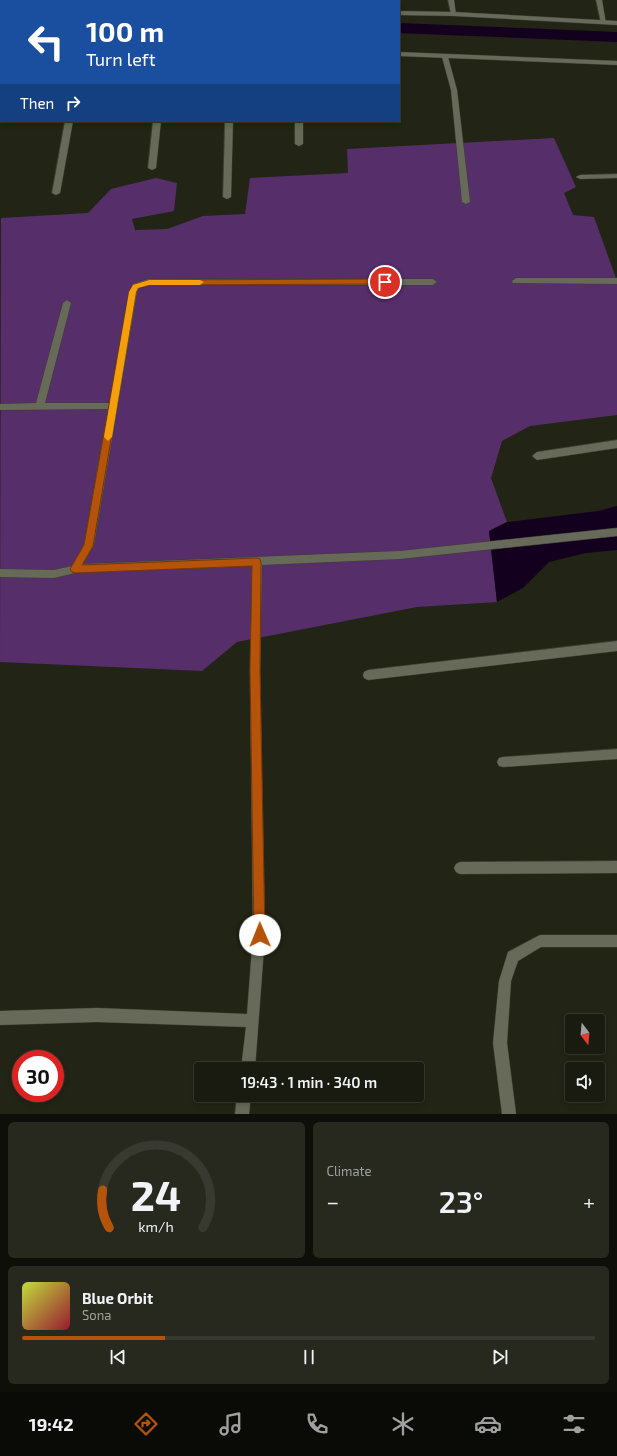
<!DOCTYPE html>
<meta charset="utf-8">
<style>
body{margin:0;font-family:"Exo 2",sans-serif;background:#27281e;color:#f1f3f6;height:100vh;display:flex;flex-direction:column;font-size:15px;white-space:nowrap}
*{box-sizing:border-box;margin:0}
p{font-size:13px;color:#9fa19f}
.icon{flex:none;width:22px;height:22px;fill:none;stroke:currentColor;stroke-width:2;stroke-linecap:round;stroke-linejoin:round}
.map{position:relative;height:1114px;overflow:hidden}
.details{display:flex;flex-direction:column;gap:8px;padding:8px;background:#0e0f09;flex:1}
.details>*{flex:none}
.guide{position:absolute;left:0px;top:0px;width:400px;height:122px;box-shadow:0 2px 6px #0003,0 0 0 1px #383930;background:#1a4fa0;color:#fff;overflow:hidden}
.needle{width:26px;rotate:164deg}
.controls{position:absolute;left:565px;top:1014px;display:grid;gap:8px}
.controls a{display:grid;place-items:center;width:40px;height:40px;border-radius:4px;background:#1a1b10;box-shadow:0 2px 6px #0003,0 0 0 1px #383930;font-size:20px}
.speed{position:absolute;left:12px;top:1050px;display:flex;gap:8px;font-size:20px;font-weight:700;text-align:center}
.speed>*{display:grid;place-content:center;width:52px;height:52px;border-radius:50%;background:#1a1b10;box-shadow:0 2px 6px #0003,0 0 0 1px #383930;line-height:1}
.speed .limit{border:6px solid #d22;background:#fff;color:#111}
.pin{position:absolute;display:grid;place-items:center;width:34px;height:34px;color:#fff;margin:-17px;border:2px solid #fff;border-radius:50%;box-shadow:0 1px 4px #0007}
.me{position:absolute;width:44px;margin:-22px;rotate:359deg;stroke-linejoin:round;filter:drop-shadow(0 0 3px #0008)}
.turn{display:flex;align-items:center;gap:14px;height:84px;padding:0 20px;font-size:18px}
.turn .icon{width:52px;height:52px;stroke-width:2.5}
.turn b{display:block;font-size:28px;line-height:34px}
.then{display:flex;align-items:center;height:38px;padding:0 20px;background:#0003;gap:8px;font-size:15px}
.big{font-size:30px;font-weight:600;line-height:1.1}
.details .tile{flex:1;display:flex;flex-direction:column;justify-content:center;gap:6px;min-width:0;padding:0 14px;border-radius:6px;background:#27281e}
.details .dial{align-items:center;gap:0}
.dial svg{height:104px;overflow:visible;fill:none;stroke:#383930;stroke-width:7;stroke-linecap:round;text-anchor:middle}
.dial text{fill:#f1f3f6;stroke:none}
.song{display:flex;align-items:center;gap:12px}
.cover{width:48px;height:48px;border-radius:6px;background:linear-gradient(135deg,hsl(70 70% 55%),hsl(350 70% 35%))}
.played{height:4px;border-radius:2px;background:linear-gradient(90deg,#b45309 25%,#383930 25%)}
.keys{display:flex;justify-content:space-around;direction:ltr}
.heat{display:flex;justify-content:space-between;align-items:center;font-size:22px;direction:ltr}
.details .tiles{flex:1;display:grid;gap:8px;grid-template-columns:1fr 1fr}
.tile:last-child{grid-column:span 2}
.trip{position:absolute;left:194px;top:1062px;width:230px;height:40px;border-radius:4px;background:#1a1b10;box-shadow:0 2px 6px #0003,0 0 0 1px #383930;font-weight:600;line-height:40px;text-align:center}
.dock{display:flex;height:64px;justify-content:space-around;align-items:center;background:#0a0b06;color:#9fa19f}
.dock .icon{width:28px;height:28px}
.dock .active{color:#b45309}
.dock b{font-size:18px;color:#f1f3f6}
.map>svg:first-child{display:block}
</style>
<div class="map">
<svg width="617" height="1114" viewBox="0 0 617 1114">
<rect width="100%" height="100%" fill="#222415"/>
<!-- green -->
<path fill="#562f6a" d="M554 138 576 187 564 193 573 215 594 217 617 281V415L530 426 502 441 491 478 507 522 489 531 497 602 417 607 237 642 202 671 0 662 1 218 88 213 111 189 156 178 177 183 174 211 132 219 135 230 167 229 203 216 245 214 250 178 348 173 347 149Z"/>
<!-- water -->
<path fill="#13001e" d="M617 506V550L586 553 549 562 523 588 497 602 489 531 507 522 598 511Z"/>
<g fill="none" stroke-linecap="round" stroke-linejoin="round">
<!-- canal -->
<path fill="#13001e" fill-rule="evenodd" d="M399 23 617 32V42L399 33Z
M0 26H1V36H0Z"/>
<!-- lane casing -->
<g stroke="#3c3e33" stroke-width="1">
<path id="lane" d="M448 0H454L456 15 451 14Z
M153 121H161L156 168 152 170 148 168Z
M295 121H303V144L299 146 295 144Z"/>
</g>
<!-- street casing -->
<g stroke="#3c3e33" stroke-width="1">
<path id="street" d="M596 0H602L606 24 601 23Z
M445 55 448 57 457 90 470 202 466 204 462 202 451 90 442 57Z
M65 121H73L60 193 56 195 52 193Z
M225 121H233L231 197 227 199 223 197Z
M617 174V178L580 179 576 177 580 175Z
M516 278H617V284L513 283 512 281Z
M149 279H433L437 282 433 285H149L139 288 137 292 94 545 83 564 400 551 617 528V536L400 559 262 565 260 670 265 935 255 1069H241L246 1027 97 1022 0 1025V1011L97 1008 247 1014 253 935 250 670 252 566 75 573 54 578 0 577V569L54 570 72 566 84 544 108 409 0 410V404L36 403 63 303 67 300 71 303 45 403H109L129 292 133 284Z
M617 440V448L537 460 532 456 537 452Z
M617 641V651L368 680 364 678 363 675 364 672 368 670Z
M617 749V759L503 767 499 766 497 762 499 758 503 757Z
M617 861V873L460 874 456 872 454 868 456 864 460 862Z
M540 935H617V947H541L518 961 511 981 507 1043 516 1114H502L493 1043 499 981 508 952Z
M237 1095H251L249 1114H235Z"/>
</g>
<!-- secondary casing -->
<g stroke="#3c3e33" stroke-width="1">
<path id="secondary" d="M399 11 454 12 617 21V25L454 16 399 15Z
M0 14H1V18H0Z
M399 52 617 61V65L399 56Z
M0 54H1V58H0Z"/>
</g>
<!-- lane -->
<use href="#lane" fill="#676a58" fill-rule="evenodd"/>
<!-- street -->
<use href="#street" fill="#676a58" fill-rule="evenodd"/>
<!-- secondary -->
<use href="#secondary" fill="#676a58" fill-rule="evenodd"/>
</g>
<!-- route -->
<path fill="#b45309" stroke="#753606" d="M385 279 388 280V284L149 285 138 288 136 292 93 546 82 565 257 558 260 559 261 562 260 670 265 935 264 939 260 940 255 939 254 935 250 670 252 566 75 573 72 572 70 569 84 545 129 292 133 285 149 280Z"/>
<!-- slow -->
<path fill="#f59e0b" d="M149 280H200L204 282 200 285H149L138 288 136 292 112 437 108 441 104 437 129 292 133 285Z"/>
</svg>
<div class="controls">
<a><svg class="needle" viewBox="-14 -14 28 28"><path d="M0-13l5 13h-10z" fill="#e53935"/><path d="M0 13l5-13h-10z" fill="#9fa19f"/></svg></a>
<a><svg class="icon" aria-label="sound" viewBox="0 0 24 24"><path d="M4 9h4l5-4v14l-5-4H4zM17 9q2 3 0 6"/></svg></a>
</div>
<div class="speed"><div class="limit">30</div></div>
<div class="pin" style="left:385px;top:282px;background:#d93025"><svg class="icon" aria-label="arrive" viewBox="0 0 24 24"><path d="M6 21V4h12l-3 4 3 4H6"/></svg></div>
<svg class="me" style="left:260px;top:935px" viewBox="-20 -20 40 40"><circle r="19" fill="#fff"/><path d="M0-13L10 11 0 6-10 11z" fill="#b45309"/></svg>
<div class="trip">19:43 · 1 min · 340 m</div>
<div class="guide">
<div class="turn"><svg class="icon" aria-label="left" viewBox="0 0 24 24"><path d="M17 20v-9H6M10 6l-5 5 5 5"/></svg><div><b>100 m</b>Turn left</div></div>
<div class="then">Then<svg class="icon" aria-label="right" viewBox="0 0 24 24"><path d="M7 20v-9h11M14 6l5 5-5 5"/></svg></div>
</div>
</div>
<section class="details">
<div class="tiles">
<div class="tile dial"><svg viewBox="0 0 100 80">
<path d="M14 69A42 42 0 1 1 86 69"/>
<path d="M14 69A42 42 0 0 1 9 40" stroke="#b45309"/>
<text x="50" y="56" font-size="32" font-weight="700">24</text>
<text x="50" y="72" font-size="11">km/h</text>
</svg></div>
<div class="tile"><p>Climate</p>
<div class="heat"><a>−</a><b class="big">23°</b><a>+</a></div>
</div>
<div class="tile">
<div class="song"><i class="cover"></i><div><b>Blue Orbit</b><p>Sona</p></div></div>
<div class="played"></div>
<div class="keys"><svg class="icon" aria-label="previous" viewBox="0 0 24 24"><path d="M18 5L8 12l10 7zM5 5v14"/></svg><svg class="icon" aria-label="pause" viewBox="0 0 24 24"><path d="M8 5v14M16 5v14"/></svg><svg class="icon" aria-label="next" viewBox="0 0 24 24"><path d="M6 5l10 7-10 7zM19 5v14"/></svg></div>
</div>
</div>
</section>
<nav class="dock">
<b>19:42</b>
<svg class="icon active" aria-label="directions" viewBox="0 0 24 24"><path d="M12 3l9 9-9 9-9-9zM9 14v-3h6M13 9l2 2-2 2"/></svg>
<svg class="icon" aria-label="music" viewBox="0 0 24 24"><path d="M9 18V5l10-2v13"/><circle cx="6" cy="18" r="3"/><circle cx="16" cy="16" r="3"/></svg>
<svg class="icon" aria-label="phone" viewBox="0 0 24 24"><path d="M5 4h4l2 5-3 2q2 4 5 5l2-3 5 2v4C11 20 4 13 5 4z"/></svg>
<svg class="icon" aria-label="climate" viewBox="0 0 24 24"><path d="M12 3v18M4 7l16 10M4 17L20 7"/></svg>
<svg class="icon" aria-label="car" viewBox="0 0 24 24"><path d="M5 17H2v-5l4-1 3-4h7l3 4 3 1v5h-3M9 17h6M6 11h13"/><circle cx="7" cy="17" r="2"/><circle cx="17" cy="17" r="2"/></svg>
<svg class="icon" aria-label="filters" viewBox="0 0 24 24"><path d="M4 7h16M4 17h16"/><circle cx="9" cy="7" r="2"/><circle cx="15" cy="17" r="2"/></svg>
</nav>
